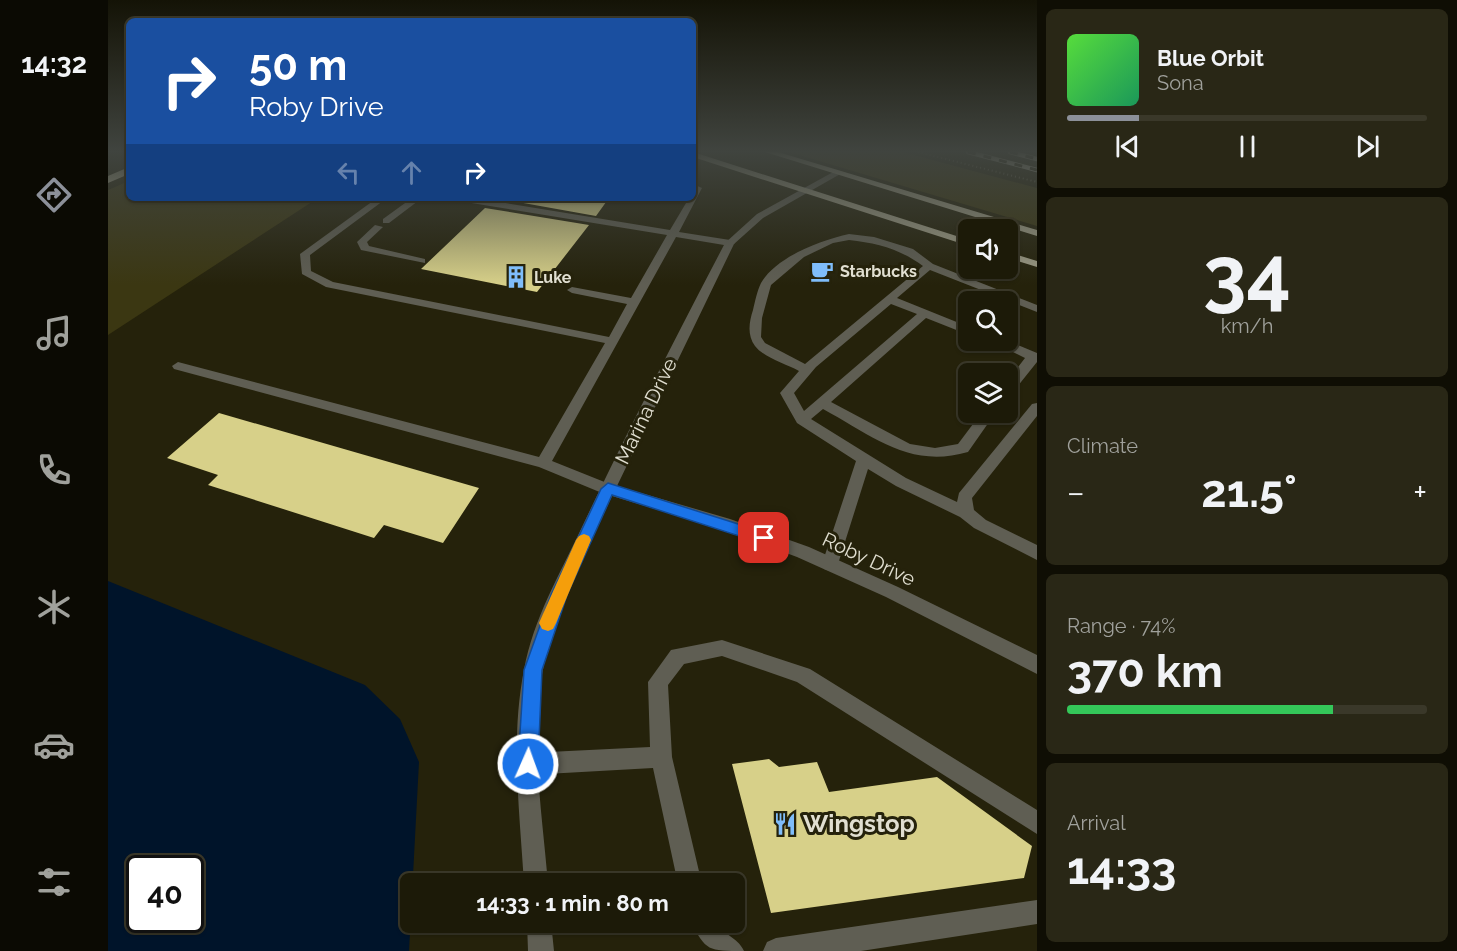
<!DOCTYPE html>
<meta charset="utf-8">
<style>
body{margin:0;font-family:Raleway,sans-serif;background:#292716;color:#f1f3f6;height:100vh;display:flex;flex-direction:column;font-size:22px;white-space:nowrap}
*{box-sizing:border-box;margin:0}
p{font-size:20px;color:#a0a19c}
.icon{flex:none;width:33px;height:33px;fill:none;stroke:currentColor;stroke-width:2;stroke-linecap:round;stroke-linejoin:round}
.map{position:relative;flex:1;overflow:hidden}
.details{display:flex;flex-direction:column;gap:9px;padding:9px;background:#0f0e04;width:420px}
.details>*{flex:none}
.top-card{position:absolute;left:18px;top:18px;width:570px;height:183px;border-radius:9px;box-shadow:0 2px 4px #0004,0 0 0 2px #3a3829;background:#1a4fa0;color:#fff;overflow:hidden}
.controls{position:absolute;left:850px;top:219px;display:grid;gap:12px}
.controls a{display:grid;place-items:center;width:60px;height:60px;border-radius:9px;background:#1c1a08;box-shadow:0 2px 4px #0004,0 0 0 2px #3a3829;font-size:30px}
.speed{position:absolute;left:18px;top:855px;display:flex;gap:12px;font-size:30px;font-weight:700;text-align:center}
.speed>*{display:grid;place-content:center;width:78px;height:78px;border-radius:50%;background:#1c1a08;box-shadow:0 2px 4px #0004,0 0 0 2px #3a3829;line-height:1}
.speed .limit{border:3px solid #111;border-radius:9px;background:#fff;color:#111}
.pin{position:absolute;display:grid;place-items:center;width:51px;height:51px;color:#fff;margin:-26px;border-radius:12px;box-shadow:0 3px 9px #0006}
.me{position:absolute;width:66px;margin:-33px;rotate:2deg;stroke-linejoin:round;filter:drop-shadow(0 0 4px #0008)}
.turn{display:flex;align-items:center;gap:21px;height:126px;padding:0 24px;font-size:27px}
.turn .icon{width:78px;height:78px;stroke-width:2.5}
.turn b{display:block;font-size:42px;line-height:51px}
.lanes{display:flex;align-items:center;height:57px;padding:0 24px;background:#0003;justify-content:center;gap:30px;direction:ltr}
.lanes .off{opacity:.35}
.big{font-size:45px;font-weight:700;line-height:1.1}
.details .tile{flex:1;display:flex;flex-direction:column;justify-content:center;gap:9px;min-width:0;padding:0 21px;border-radius:9px;background:#292716}
.details .dial{align-items:center;gap:0}
.dial b{font-size:78px;line-height:1}
.song{display:flex;align-items:center;gap:18px}
.cover{width:72px;height:72px;border-radius:9px;background:linear-gradient(135deg,hsl(110 70% 55%),hsl(150 70% 35%))}
.played{height:6px;border-radius:3px;background:linear-gradient(90deg,#8c9099 20%,#3a3829 20%)}
.keys{display:flex;justify-content:space-around;direction:ltr}
.heat{display:flex;justify-content:space-between;align-items:center;font-size:33px;direction:ltr}
.charge{height:9px;border-radius:4px;background:linear-gradient(90deg,#34c759 74%,#3a3829 0)}
.trip{position:absolute;left:292px;top:873px;width:345px;height:60px;border-radius:9px;background:#1c1a08;box-shadow:0 2px 4px #0004,0 0 0 2px #3a3829;font-weight:700;line-height:60px;text-align:center}
main{display:flex;flex:1;min-height:0}
.tabs{display:flex;flex-direction:column;width:108px;justify-content:space-around;align-items:center;background:#0b0a03;color:#a0a19c}
.tabs .icon{width:42px;height:42px}
.tabs .active{color:#8c9099}
.tabs b{font-size:27px;color:#f1f3f6}
.map>svg:first-child{display:block}
</style>
<main>
<nav class="tabs">
<b>14:32</b>
<svg class="icon active" aria-label="directions" viewBox="0 0 24 24"><path d="M12 3l9 9-9 9-9-9zM9 14v-3h6M13 9l2 2-2 2"/></svg>
<svg class="icon" aria-label="music" viewBox="0 0 24 24"><path d="M9 18V5l10-2v13"/><circle cx="6" cy="18" r="3"/><circle cx="16" cy="16" r="3"/></svg>
<svg class="icon" aria-label="phone" viewBox="0 0 24 24"><path d="M5 4h4l2 5-3 2q2 4 5 5l2-3 5 2v4C11 20 4 13 5 4z"/></svg>
<svg class="icon" aria-label="climate" viewBox="0 0 24 24"><path d="M12 3v18M4 7l16 10M4 17L20 7"/></svg>
<svg class="icon" aria-label="car" viewBox="0 0 24 24"><path d="M5 17H2v-5l4-1 3-4h7l3 4 3 1v5h-3M9 17h6M6 11h13"/><circle cx="7" cy="17" r="2"/><circle cx="17" cy="17" r="2"/></svg>
<svg class="icon" aria-label="filters" viewBox="0 0 24 24"><path d="M4 7h16M4 17h16"/><circle cx="9" cy="7" r="2"/><circle cx="15" cy="17" r="2"/></svg>
</nav>
<div class="map">
<svg width="929" height="951" viewBox="0 0 929 951">
<rect width="100%" height="100%" fill="#25220b"/>
<!-- green -->
<path fill="#3b3712" d="M681 152H795L929 188V226Z
M21 181V198H210L0 335V190Z"/>
<!-- water -->
<path fill="#00142a" fill-rule="evenodd" d="M0 581 257 685 292 719 311 762 301 951H0ZM32 868H82V920H32Z"/>
<!-- building -->
<path fill="#d7d089" d="M387 198H501L488 216Z
M377 208 481 225 429 292 313 269Z
M111 413 371 488 335 543 276 525 266 538 100 485 110 475 59 458Z
M661 759 671 767 709 762 721 792 829 777 924 846 916 878 663 913 624 764Z"/>
<g fill="none" stroke-linecap="round" stroke-linejoin="round">
<!-- path -->
<path stroke="#66634f" stroke-width="2" stroke-dasharray="1 3" stroke-linecap="butt" d="M810 152 929 182"/>
<!-- service -->
<path fill="#5f5e53" fill-rule="evenodd" d="M585 184 594 188 571 232 622 240 627 243 622 246 568 237 444 461 504 485 507 489 504 493H494L431 467 66 369 64 366 70 362 431 457 497 343 218 287 194 274 192 254 269 198H279L202 255 203 271 225 282 501 337 519 304 464 293 459 290 464 287 523 298 559 235 351 201 347 198H367L562 230 581 198H585Z
M304 198H314L281 223H275V219Z
M267 225 275 227 259 242 261 246 317 259V263L253 250 249 242Z
M741 234 766 237 805 249 825 264 929 305V312L822 270 789 298 861 327V335L818 318 723 402 802 444 827 448 850 444 874 412H888L860 452C801 469 765 436 715 409L703 419 798 478 849 502 851 493 924 404 929 403V416L864 498 866 510 878 520 929 545V560L866 528 852 517 788 486 760 469 730 564 728 569 722 571 716 569 714 564 748 461 689 423 672 393 691 371C678 364 655 357 647 346 639 335 641 322 645 310 647 302 649 291 653 283 668 257 713 240 741 234ZM741 240C769 243 792 249 815 266L697 364 657 343 653 337 654 318 663 285 696 257 725 243ZM783 304 809 314 696 411 686 393 708 367Z
M880 340H898L929 353V362L905 392 900 393V380L917 358Z
M614 640 702 669 929 810V834L689 682 614 656 576 664 560 685 564 757 594 884H570L545 768 420 775 412 772 409 764 412 756 420 753 542 747 540 682 563 650Z
M929 900V924L753 951H655L659 942 668 938Z
M583 922H608C614 935 629 936 636 951 600 951 598 951 583 922Z"/>
<!-- tertiary -->
<path fill="#5f5e53" fill-rule="evenodd" d="M727 171 734 173 655 218 626 244 509 486 622 519 701 547 790 587 929 655V674L778 597 689 557 617 530 504 496C481 547 453 598 439 652 419 726 434 808 440 884H416C412 813 402 740 416 670 425 619 452 574 474 527 519 432 568 337 617 243L649 214Z
M419 922H443L446 951H420Z"/>
<!-- primary -->
<path fill="#9d9b85" fill-rule="evenodd" d="M585 152 861 240V246L585 157Z
M657 152H670L929 230V236Z
M900 252 929 261V267L900 258Z"/>
<!-- motorway -->
<path fill="#b6b498" fill-rule="evenodd" d="M21 167V174L0 183V176Z"/>
<!-- rail casing -->
<g stroke="#b7b5a5" stroke-width="4.5">
<path id="rail" d="M860 152 929 170
M902 152 929 159"/>
</g>
<!-- rail -->
<use href="#rail" stroke="#25220b" stroke-width="3" stroke-dasharray="8" stroke-linecap="butt"/>
</g>
<!-- sky -->
<linearGradient id="sky" x2="0" y2="1"><stop stop-color="#141306"/><stop offset="0.53" stop-color="#40443f"/><stop offset="1" stop-color="#40443f" stop-opacity="0"/></linearGradient>
<rect width="929" height="285" fill="url(#sky)"/>
<!-- route -->
<path fill="#1a73e8" stroke="#114b97" stroke-width="1.5" d="M500 483 662 534 664 538 662 542 656 544 504 495 459 595 434 670 430 764 427 771 420 774 413 771 410 764 416 670 443 595 493 489Z"/>
<!-- slow -->
<path fill="#f59e0b" d="M476 534 481 536 483 540 448 623 445 629 440 631 434 629 431 623 468 540 471 536Z"/>
<!-- icons -->
<defs>
<g id="cafe-bare" transform="scale(1.8)"><path d="M-5.5-4.5H6V0H3Q3 3.5 0 3.5H-2.5Q-5.5 3.5-5.5 0ZM3-3.2v2h1.7v-2ZM-6 4.5H4V6H-6Z" fill="#7fbdfa" stroke="#25220b" stroke-width="2.5" paint-order="stroke"/></g>
<g id="building-bare" transform="scale(1.8)"><path d="M-4-6H4V6H1V3H-1V6H-4ZM-2.5-4.3h1.7v1.8h-1.7ZM.8-4.3h1.7v1.8H.8ZM-2.5-1h1.7V.8h-1.7ZM.8-1h1.7V.8H.8Z" fill="#7fbdfa" stroke="#25220b" stroke-width="2.5" paint-order="stroke"/></g>
<g id="restaurant-bare" transform="scale(1.8)"><path d="M-5-6h1v4h1v-4h1v4h1v-4h1v5L-1.5 .5V6h-2V.5L-5-1ZM5-6V6H3V1.5H1.5Q1.5-4 5-6Z" fill="#7fbdfa" stroke="#25220b" stroke-width="2.5" paint-order="stroke"/></g>
</defs>
<g fill-rule="evenodd">
<use href="#cafe-bare" x="714" y="271"/>
<use href="#building-bare" x="408" y="277"/>
<use href="#restaurant-bare" x="677" y="824"/>
</g>
<g text-anchor="middle" stroke-width="6" stroke-linejoin="round" paint-order="stroke">
<!-- far-poi labels -->
<g font-size="16" font-weight="bold" fill="#e1dfd1" stroke="#25220b" text-anchor="start">
<text x="732" y="277">Starbucks</text>
<text x="426" y="283">Luke</text>
</g>
<!-- street labels -->
<g font-size="20" fill="#e1dfd1" stroke="#25220b">
<text transform="translate(538 411) rotate(-64)" y="7">Marina Drive</text>
<text transform="translate(761 559) rotate(25)" y="7">Roby Drive</text>
</g>
<!-- near-poi labels -->
<g font-size="24" font-weight="bold" fill="#e1dfd1" stroke="#25220b" text-anchor="start">
<text x="695" y="832">Wingstop</text>
</g>
</g>
</svg>
<div class="controls">
<a><svg class="icon" aria-label="sound" viewBox="0 0 24 24"><path d="M4 9h4l5-4v14l-5-4H4zM17 9q2 3 0 6"/></svg></a>
<a><svg class="icon" aria-label="search" viewBox="0 0 24 24"><circle cx="10" cy="10" r="6"/><path d="M15 15l6 6"/></svg></a>
<a><svg class="icon" aria-label="layers" viewBox="0 0 24 24"><path d="M12 4l9 5-9 5-9-5zM3 14l9 5 9-5"/></svg></a>
</div>
<div class="speed"><div class="limit">40</div></div>
<div class="pin" style="left:656px;top:538px;background:#d93025"><svg class="icon" aria-label="arrive" viewBox="0 0 24 24"><path d="M6 21V4h12l-3 4 3 4H6"/></svg></div>
<svg class="me" style="left:420px;top:764px" viewBox="-20 -20 40 40"><circle r="17" fill="#1a73e8" stroke="#fff" stroke-width="3"/><path d="M0-11L8 9 0 5-8 9z" fill="#fff"/></svg>
<div class="trip">14:33 · 1 min · 80 m</div>
<div class="top-card">
<div class="turn"><svg class="icon" aria-label="right" viewBox="0 0 24 24"><path d="M7 20v-9h11M14 6l5 5-5 5"/></svg><div><b>50 m</b>Roby Drive</div></div>
<div class="lanes"><svg class="icon off" aria-label="left" viewBox="0 0 24 24"><path d="M17 20v-9H6M10 6l-5 5 5 5"/></svg><svg class="icon off" aria-label="ahead" viewBox="0 0 24 24"><path d="M12 20V5M6 11l6-6 6 6"/></svg><svg class="icon" aria-label="right" viewBox="0 0 24 24"><path d="M7 20v-9h11M14 6l5 5-5 5"/></svg></div>
</div>
</div>
<section class="details">
<div class="tile">
<div class="song"><i class="cover"></i><div><b>Blue Orbit</b><p>Sona</p></div></div>
<div class="played"></div>
<div class="keys"><svg class="icon" aria-label="previous" viewBox="0 0 24 24"><path d="M18 5L8 12l10 7zM5 5v14"/></svg><svg class="icon" aria-label="pause" viewBox="0 0 24 24"><path d="M8 5v14M16 5v14"/></svg><svg class="icon" aria-label="next" viewBox="0 0 24 24"><path d="M6 5l10 7-10 7zM19 5v14"/></svg></div>
</div>
<div class="tile dial"><b>34</b><p>km/h</p></div>
<div class="tile"><p>Climate</p>
<div class="heat"><a>−</a><b class="big">21.5°</b><a>+</a></div>
</div>
<div class="tile"><p>Range · 74%</p><b class="big">370 km</b><div class="charge"></div></div>
<div class="tile"><p>Arrival</p><b class="big">14:33</b></div>
</section>
</main>
